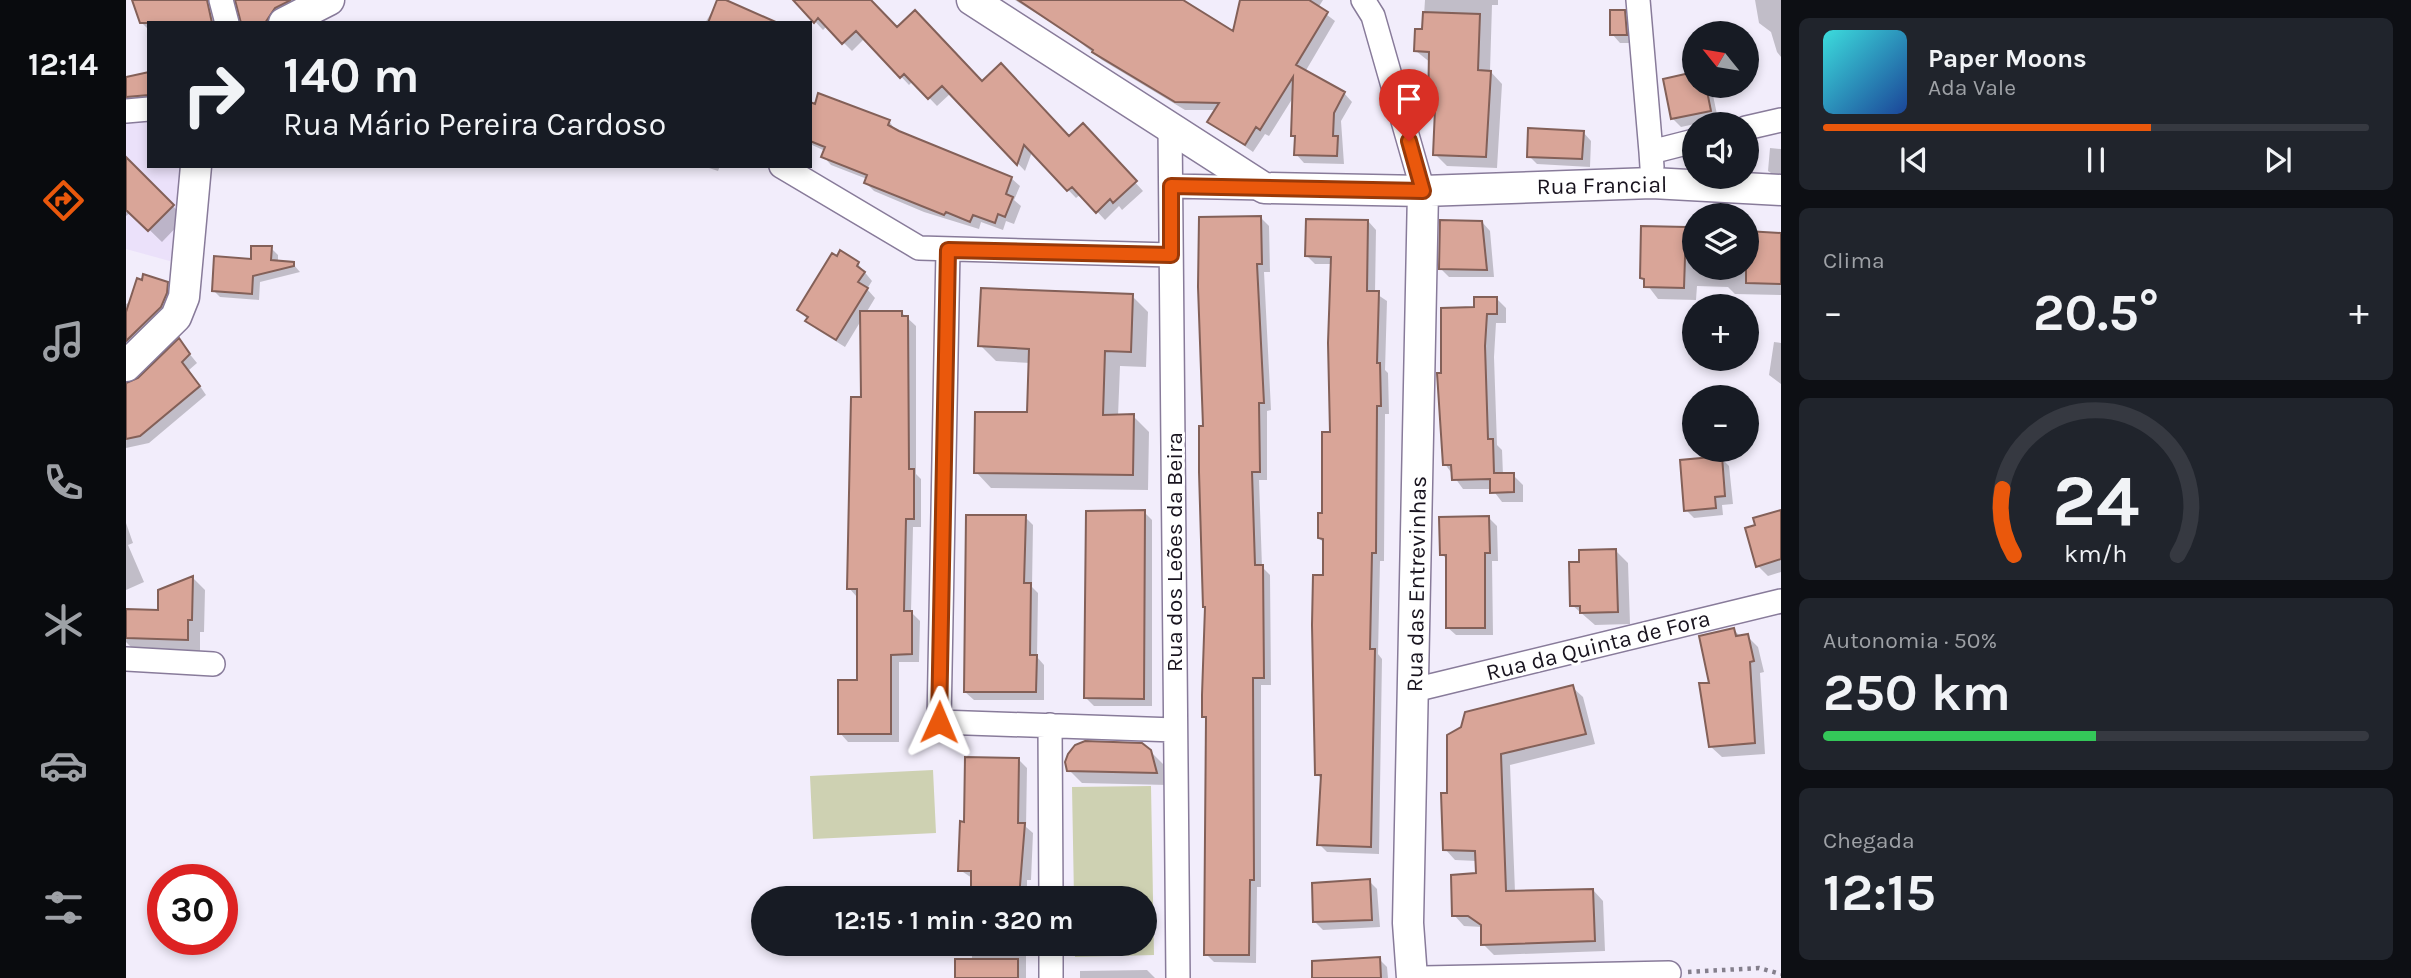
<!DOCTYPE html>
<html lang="pt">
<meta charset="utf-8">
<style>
body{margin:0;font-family:Karla,sans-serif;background:#20242c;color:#f1f3f6;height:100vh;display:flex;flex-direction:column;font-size:26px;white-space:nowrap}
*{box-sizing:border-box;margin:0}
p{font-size:23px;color:#9ea1a6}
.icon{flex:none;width:38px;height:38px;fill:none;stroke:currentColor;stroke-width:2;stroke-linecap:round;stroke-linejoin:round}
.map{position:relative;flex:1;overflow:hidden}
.sheet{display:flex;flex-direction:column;gap:18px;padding:18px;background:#0d0f14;width:630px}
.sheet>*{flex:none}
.guide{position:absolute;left:21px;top:21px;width:665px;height:147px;border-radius:0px;box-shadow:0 4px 10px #0003;background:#171b24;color:#f1f3f6;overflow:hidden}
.needle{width:46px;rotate:300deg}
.buttons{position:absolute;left:1556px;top:21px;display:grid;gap:14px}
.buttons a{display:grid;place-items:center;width:77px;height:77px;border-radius:50%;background:#171b24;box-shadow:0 4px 10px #0003;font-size:35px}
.speed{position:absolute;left:21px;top:864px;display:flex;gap:14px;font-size:35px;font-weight:700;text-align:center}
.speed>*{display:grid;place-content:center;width:91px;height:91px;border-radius:50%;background:#171b24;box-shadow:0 4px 10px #0003;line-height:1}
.speed .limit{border:10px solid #d22;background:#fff;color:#111}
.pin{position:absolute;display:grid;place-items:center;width:60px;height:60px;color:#fff;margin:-72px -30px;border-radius:50% 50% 50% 0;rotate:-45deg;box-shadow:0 0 7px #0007}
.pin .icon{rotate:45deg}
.me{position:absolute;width:77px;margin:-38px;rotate:1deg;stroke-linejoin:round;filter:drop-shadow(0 0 5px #0008)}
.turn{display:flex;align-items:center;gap:24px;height:147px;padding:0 21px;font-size:32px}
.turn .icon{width:91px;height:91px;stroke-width:2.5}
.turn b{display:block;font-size:49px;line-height:60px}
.big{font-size:52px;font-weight:700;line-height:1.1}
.sheet .widget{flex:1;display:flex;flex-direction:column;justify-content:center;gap:10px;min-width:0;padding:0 24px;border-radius:10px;background:#20242c}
.sheet .dial{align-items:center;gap:0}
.dial svg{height:182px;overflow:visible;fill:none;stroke:#363941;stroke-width:7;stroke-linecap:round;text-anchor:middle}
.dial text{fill:#f1f3f6;stroke:none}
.song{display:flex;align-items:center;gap:21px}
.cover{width:84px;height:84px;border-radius:10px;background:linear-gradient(135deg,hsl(180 70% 55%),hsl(220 70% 35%))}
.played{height:7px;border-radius:4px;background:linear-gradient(90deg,#ea580c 60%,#363941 60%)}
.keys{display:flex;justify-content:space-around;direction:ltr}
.heat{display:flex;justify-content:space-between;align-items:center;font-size:38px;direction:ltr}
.charge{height:10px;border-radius:5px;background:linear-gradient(90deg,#34c759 50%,#363941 0)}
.trip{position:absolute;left:625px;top:886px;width:406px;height:70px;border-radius:35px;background:#171b24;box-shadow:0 4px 10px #0003;font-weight:700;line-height:70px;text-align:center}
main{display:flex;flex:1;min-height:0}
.dock{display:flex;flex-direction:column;width:126px;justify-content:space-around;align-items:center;background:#090b0e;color:#9ea1a6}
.dock .icon{width:49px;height:49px}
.dock .active{color:#ea580c}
.dock b{font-size:32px;color:#f1f3f6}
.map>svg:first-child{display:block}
</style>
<main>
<nav class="dock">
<b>12:14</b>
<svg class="icon active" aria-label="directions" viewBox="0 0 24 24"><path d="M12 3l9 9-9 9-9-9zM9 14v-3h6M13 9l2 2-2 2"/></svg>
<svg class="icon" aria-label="music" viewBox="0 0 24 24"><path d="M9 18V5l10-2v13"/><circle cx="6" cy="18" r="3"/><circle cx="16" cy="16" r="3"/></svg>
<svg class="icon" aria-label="phone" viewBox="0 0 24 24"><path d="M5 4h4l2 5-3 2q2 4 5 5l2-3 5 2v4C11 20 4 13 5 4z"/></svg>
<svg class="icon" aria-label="climate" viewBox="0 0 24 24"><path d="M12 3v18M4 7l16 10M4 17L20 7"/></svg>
<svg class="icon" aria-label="car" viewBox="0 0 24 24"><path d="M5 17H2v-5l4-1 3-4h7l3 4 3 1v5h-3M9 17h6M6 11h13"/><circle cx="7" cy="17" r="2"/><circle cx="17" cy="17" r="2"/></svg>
<svg class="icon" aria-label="filters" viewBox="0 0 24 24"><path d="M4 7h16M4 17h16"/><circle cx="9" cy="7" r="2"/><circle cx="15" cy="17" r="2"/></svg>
</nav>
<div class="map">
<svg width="1655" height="978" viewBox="0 0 1655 978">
<rect width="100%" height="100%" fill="#f2edfb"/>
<!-- built -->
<path fill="#ebe1fa" d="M23 112V166H56L51 263 0 249V116Z"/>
<!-- green -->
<path fill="#ced1b2" d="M807 770 810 833 687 839 684 776Z
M1025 786 1028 955 949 957V943H1018V898H948L946 787Z"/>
<!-- shadow -->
<path fill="#0003" d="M8 0H51L18 20V24L58 0H93L92 23H23V30L16 23Z
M143 0H188L153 23H135Z
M593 0H596L634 23H579Z
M669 0H744L771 29 943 138 965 134 1017 191 996 210 993 206 979 220 955 194 950 198 906 152 899 171 825 93 811 106 787 81 783 85 739 38 726 51 701 26 697 30Z
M889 0H1051L1114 37 1148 0H1197L1192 8 1209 21 1179 72 1218 93 1226 102 1215 121 1218 164 1178 163 1170 154V139L1166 135 1168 96 1143 136 1139 134 1127 152 1083 121 1090 110H1059L976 60 945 35Z
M1299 0H1372V5H1366L1364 71 1376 84 1371 168 1321 166 1309 154 1311 115 1304 108 1305 63 1290 51 1297 31Z
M1629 0H1655V57L1651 52 1645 32 1633 23Z
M1498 13 1506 21 1508 43H1494L1486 34Z
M23 73V105L0 107V77Z
M1568 74V86H1585L1592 119 1555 127 1547 119Z
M684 114 763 121 770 131 885 178 894 186 888 200 895 206 888 224 880 221 877 230 855 222 853 229 798 212 748 191 740 183 741 179 705 165 697 156 699 151 684 144Z
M1457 132 1465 141 1464 167 1411 164 1403 156Z
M1644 148 1655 149V180L1642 171Z
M0 160 59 218 36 242 5 212 0 216Z
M577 166H594L592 171Z
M1135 218 1143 226 1144 272H1138L1145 410 1141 411V480H1133L1136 567 1144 575 1145 685H1135V887H1131L1130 963 1088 962 1080 954 1079 428Z
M1242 221 1250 230 1249 293 1261 301 1259 370 1262 373 1263 414H1259L1258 561H1254L1252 654 1256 659 1253 854 1201 852 1193 844 1196 780 1191 774 1199 544 1193 538 1206 434V264H1189L1181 256Z
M1356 222 1364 231 1368 277H1323L1315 269Z
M1517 228H1568V268H1620V233L1655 234V295L1609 294 1602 287 1571 286 1570 300 1532 299 1516 278Z
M145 248 152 255V263L167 264 174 272 134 282 133 300 94 297 87 290Z
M732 264 746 281 741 289 749 298 740 313H776L790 326V474L795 479V527H787L785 612 794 621 793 662H773V742H722L714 733 732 681 731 597 723 588 736 398V319L719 347 690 329 673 310Z
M41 284 49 292 43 315 0 357V304Z
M1006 296 1022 312 1020 367 994 366 992 416H1007L1023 432 1022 490 865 488 850 472 903 414 905 363 870 361 854 345Z
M1370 298 1380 308V323H1370L1368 357 1371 445 1376 450 1377 475H1387L1397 485V502H1376L1366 489H1337L1319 464 1317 375 1350 309Z
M53 341 71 363 63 370 80 395 23 443 0 448V384H6Z
M1648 342 1655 343V384L1643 375Z
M1595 458 1603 466 1607 504 1596 505 1597 515 1568 518 1560 510Z
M1018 512 1026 520V706H968L960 698Z
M1655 512V572L1642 576 1632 566 1629 519Z
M899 517 907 525 906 587 912 593 911 657 918 665V700H848L839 692Z
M1362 517 1371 526 1372 561H1366L1367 635H1330L1321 627V560L1316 554Z
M0 523 7 543 2 545 18 582 0 590Z
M1490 551 1502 563 1504 624 1469 625 1446 605 1455 563Z
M67 578 79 590 78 632H74V652L8 650 0 642V611H33Z
M1608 630 1615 637 1621 636 1632 647 1638 672 1634 673 1639 754 1596 757 1584 746 1585 684Z
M1446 687 1457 697 1469 744 1384 765 1389 892 1467 890 1477 901 1479 951 1368 955 1357 944 1356 927 1338 926 1328 915 1351 875V861L1329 860 1319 849 1323 795Z
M1024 751 1037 764 1042 785 956 783 943 770Z
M893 760 901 768 900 827 907 833 905 880H901V898H846V878L834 870 840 823Z
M1243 881 1251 889 1254 927 1197 930 1189 922Z
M846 943H900V978H831L846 961Z
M1253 959 1261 967 1262 978H1188Z
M1021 970 1029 978H954V971Z"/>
<!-- building -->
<path fill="#d9a598" stroke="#836058" stroke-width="2" d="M6 0H81L86 23H14Z
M109 0H165L149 8 139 23H115Z
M591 0H600L652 23H582Z
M667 0H745L771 27 789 10 856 81 875 63 943 136 957 123 1011 181 987 203 984 199 970 213 946 187 941 191 898 145 891 165 816 86 802 99 778 74 774 78 730 31 716 44 692 18 688 23Z
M892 0H1057L1107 31 1114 0H1183L1202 12 1170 65 1219 92 1208 113 1207 136H1212L1211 156 1168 155 1169 136H1165L1167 77 1134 130 1130 127 1119 145 1081 122 1093 103 1049 102 966 52 967 50Z
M1484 10H1499L1501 35H1484Z
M1297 12 1354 14 1352 70 1365 71 1360 157 1307 155 1309 109H1302L1303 52 1288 51 1289 29H1296Z
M23 72V95L0 97V77Z
M1568 72V86H1580L1585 111 1545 119 1537 79Z
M692 93 764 120 762 125 773 131 886 177 880 194 887 197 879 217 872 214 869 223 847 215 844 222 820 212 818 215 738 183 741 175 695 157 699 147 684 141V102L689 104Z
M1402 128 1458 131 1456 159 1401 157Z
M0 157 48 205 22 231 0 210Z
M1135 216 1136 264H1131L1138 403H1133L1134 472H1126L1129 565H1137L1138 678H1127L1128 880H1124L1123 955H1078L1080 717H1076V695L1079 607H1077L1073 472V426H1077L1072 287 1073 217Z
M1180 219 1242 220 1241 291H1253L1251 363H1254L1255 406H1251L1250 553H1246L1244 649H1249L1245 847 1191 845 1195 775H1189L1186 625 1187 575H1197V539L1192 538V513H1196V432H1204L1202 343 1205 257 1179 256Z
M1314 220 1356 221 1361 270 1313 269Z
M1515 226 1560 227 1558 288 1518 287V279L1514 278Z
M1620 231 1655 233V284L1620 283Z
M125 246H146L145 260 168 262V266L127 276 126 294 86 291 88 256 125 259Z
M714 250 733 262 731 266 739 272 732 282 742 288 710 340 679 321 682 317 671 310 706 253 711 256Z
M17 274 42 282 41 293 35 307 0 341V312L11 278 16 280Z
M855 288 1007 294 1005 352 979 351 977 415 1008 414 1007 475 848 473 849 412H901L903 349 852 346Z
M1348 297H1371V314H1361L1359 346 1362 439H1367L1368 473H1388V492L1364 493V479L1326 480 1325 465H1317L1311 373H1315V308L1348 307Z
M734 311H776V316H782L783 469H788V519H780L778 611H786V654L765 655V734H712V680H731V589H721L725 397H735Z
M53 338 64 354 56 362 74 386 14 436 0 439V383L12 378Z
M1596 456 1599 496 1589 497 1590 508 1558 511 1554 460Z
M1019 510 1018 699 958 698 960 511Z
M1655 510V559L1630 567 1619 528 1629 525 1627 518Z
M840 515H900L898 583H905L904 655H911L910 692H838Z
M1363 516 1364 553H1359V628H1320V555H1314L1313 517Z
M1490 549 1492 612 1454 613V606H1444L1443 562H1453V550Z
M67 576 66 620H62V640L0 638V609L32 610V590Z
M1608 628 1610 636 1622 634 1628 661 1624 662 1629 743 1583 747 1573 683H1583L1573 636Z
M1447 685 1460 734 1375 754 1380 891 1467 889 1469 941 1355 945V925L1342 916H1326L1325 875 1350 873 1349 851 1317 850 1315 793H1321V735L1335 727 1339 712Z
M959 741 1016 743 1025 750 1031 773 941 771 939 762 942 754 949 745Z
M839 757 893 758 892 823H899L893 898H845V871H832L834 821 838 822Z
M1244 879 1246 920 1187 922 1186 883Z
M1254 957 1255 978H1186V961Z
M829 959H892V978H829Z"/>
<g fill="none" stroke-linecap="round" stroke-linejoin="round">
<!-- minor casing -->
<g stroke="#887b9a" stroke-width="26">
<path id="minor" d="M95 0 101 23
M1237 0 1247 16 1297 191
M1512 0 1525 152
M0 111 23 109
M1044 126 1052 978
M1620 128 1655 120
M655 166 793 248 1045 255
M1526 167 1525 152 1568 141
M1045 186 1138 188
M822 250 813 722 1049 730
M0 659 87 664
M1288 690 1655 601
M924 725 925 898
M925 943V978
M1297 978 1543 973"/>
</g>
<!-- tertiary casing -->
<g stroke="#887b9a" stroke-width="33">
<path id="tertiary" d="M846 0 1138 188 1297 191 1526 183 1655 190
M158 23 203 0
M0 366 50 317 58 297 70 166
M1286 978 1282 923 1297 191"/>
</g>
<!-- path -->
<path stroke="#847f8c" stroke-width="4.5" stroke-dasharray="3.5 5" stroke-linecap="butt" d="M1562 972 1633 968 1655 974"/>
<!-- minor -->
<use href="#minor" stroke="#fff" stroke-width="23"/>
<!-- tertiary -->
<use href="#tertiary" stroke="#fff" stroke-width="30"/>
</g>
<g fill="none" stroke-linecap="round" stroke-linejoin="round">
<!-- route casing -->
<g stroke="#983908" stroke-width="18">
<path id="route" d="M813 722 822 250 1045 255V186L1297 191 1283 141"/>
</g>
<!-- route -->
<use href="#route" stroke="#ea580c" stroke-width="12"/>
</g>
<g text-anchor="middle" stroke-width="6" stroke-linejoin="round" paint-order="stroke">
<!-- street labels -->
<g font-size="23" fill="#19141f" stroke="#fff">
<text transform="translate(1476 185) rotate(-1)" y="8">Rua Francial</text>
<text transform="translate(1048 552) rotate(-90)" y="8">Rua dos Leões da Beira</text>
<text transform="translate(1290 584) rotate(-89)" y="8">Rua das Entrevinhas</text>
<text transform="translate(1472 645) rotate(-14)" y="8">Rua da Quinta de Fora</text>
</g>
</g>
</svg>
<div class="buttons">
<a><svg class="needle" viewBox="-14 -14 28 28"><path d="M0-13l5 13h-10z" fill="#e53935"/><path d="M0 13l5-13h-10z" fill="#9ea1a6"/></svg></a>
<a><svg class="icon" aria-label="sound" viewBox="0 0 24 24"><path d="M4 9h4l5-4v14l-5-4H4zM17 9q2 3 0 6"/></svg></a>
<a><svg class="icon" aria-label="layers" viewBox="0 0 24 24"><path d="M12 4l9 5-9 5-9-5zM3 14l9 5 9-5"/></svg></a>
<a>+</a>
<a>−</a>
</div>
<div class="speed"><div class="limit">30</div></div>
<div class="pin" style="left:1283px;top:141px;background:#d93025"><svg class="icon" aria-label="arrive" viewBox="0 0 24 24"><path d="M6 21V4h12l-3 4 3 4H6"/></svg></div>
<svg class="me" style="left:813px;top:722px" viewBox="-20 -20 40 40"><path d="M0-17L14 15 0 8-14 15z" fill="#ea580c" stroke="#fff" stroke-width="4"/></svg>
<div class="trip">12:15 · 1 min · 320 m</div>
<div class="guide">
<div class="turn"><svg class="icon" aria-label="right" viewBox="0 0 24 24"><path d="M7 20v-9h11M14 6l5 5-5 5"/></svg><div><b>140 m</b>Rua Mário Pereira Cardoso</div></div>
</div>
</div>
<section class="sheet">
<div class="widget">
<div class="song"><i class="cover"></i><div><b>Paper Moons</b><p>Ada Vale</p></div></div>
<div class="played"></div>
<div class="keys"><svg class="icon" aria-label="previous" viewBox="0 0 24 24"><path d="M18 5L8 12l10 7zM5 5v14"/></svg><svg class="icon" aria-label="pause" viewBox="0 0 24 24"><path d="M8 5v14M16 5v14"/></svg><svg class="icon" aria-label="next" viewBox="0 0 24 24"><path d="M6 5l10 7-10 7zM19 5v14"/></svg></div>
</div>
<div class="widget"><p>Clima</p>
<div class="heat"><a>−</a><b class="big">20.5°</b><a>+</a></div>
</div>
<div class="widget dial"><svg viewBox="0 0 100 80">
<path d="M14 69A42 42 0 1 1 86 69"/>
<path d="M14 69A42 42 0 0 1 9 40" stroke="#ea580c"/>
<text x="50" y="56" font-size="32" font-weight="700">24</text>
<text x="50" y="72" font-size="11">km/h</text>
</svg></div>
<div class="widget"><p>Autonomia · 50%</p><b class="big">250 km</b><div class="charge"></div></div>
<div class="widget"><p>Chegada</p><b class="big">12:15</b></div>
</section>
</main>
